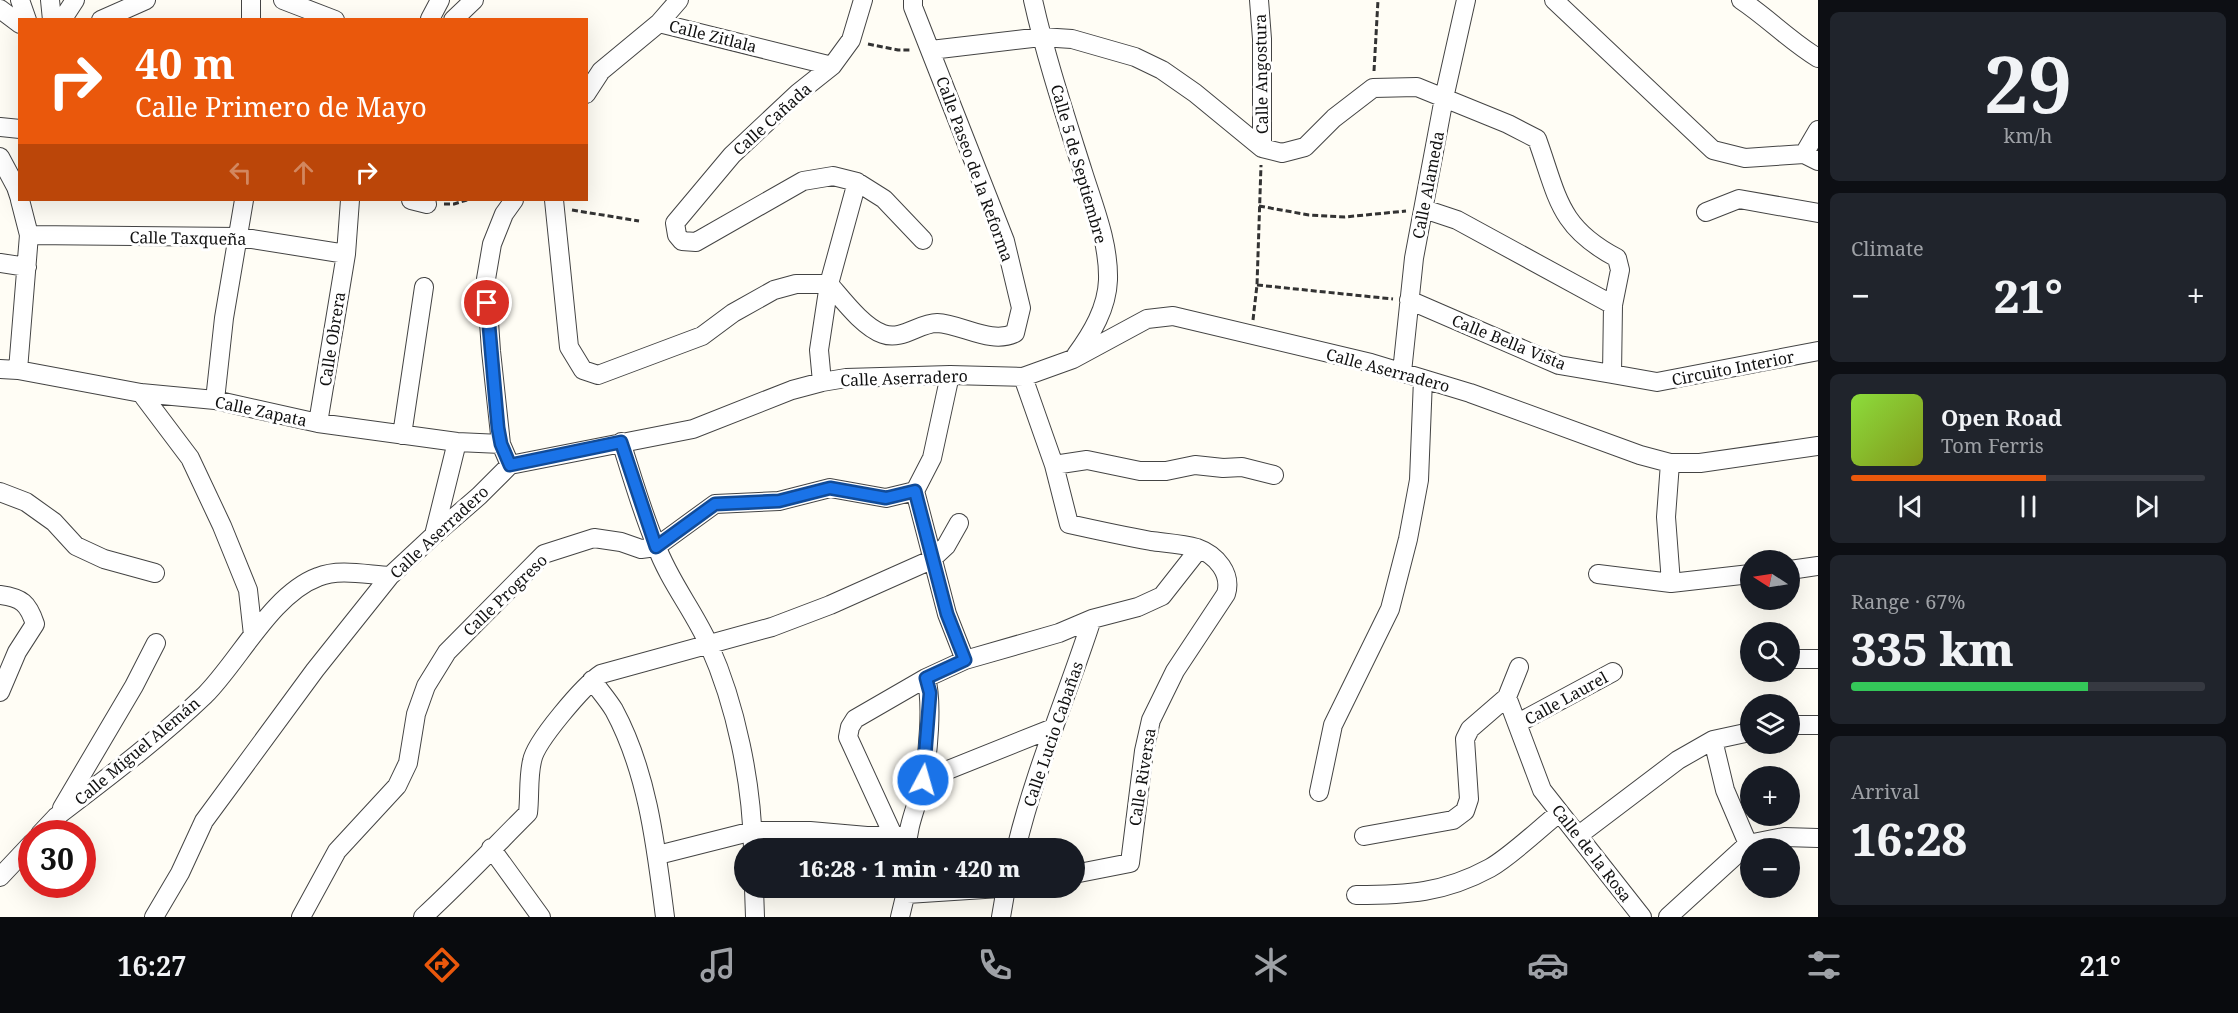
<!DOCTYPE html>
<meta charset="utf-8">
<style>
body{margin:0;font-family:"Noto Serif",serif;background:#20242c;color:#f1f3f6;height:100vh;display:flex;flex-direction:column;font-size:22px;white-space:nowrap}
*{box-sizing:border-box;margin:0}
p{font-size:20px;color:#9ea1a6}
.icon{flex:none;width:33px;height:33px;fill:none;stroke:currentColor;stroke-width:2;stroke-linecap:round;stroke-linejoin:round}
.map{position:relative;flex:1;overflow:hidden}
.sheet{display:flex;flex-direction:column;gap:12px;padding:12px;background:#0d0f14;width:420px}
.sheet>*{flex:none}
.top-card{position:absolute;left:18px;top:18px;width:570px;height:183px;border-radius:0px;box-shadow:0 6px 24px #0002;background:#ea580c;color:#fff;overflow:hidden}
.needle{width:39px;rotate:282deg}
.controls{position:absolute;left:1740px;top:550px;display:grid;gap:12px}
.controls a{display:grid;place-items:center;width:60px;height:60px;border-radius:50%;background:#171b24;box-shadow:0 6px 24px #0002;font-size:30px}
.speed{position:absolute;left:18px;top:820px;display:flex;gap:12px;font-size:30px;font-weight:700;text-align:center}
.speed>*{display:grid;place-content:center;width:78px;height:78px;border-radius:50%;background:#171b24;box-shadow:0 6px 24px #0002;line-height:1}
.speed .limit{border:9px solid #d22;background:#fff;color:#111}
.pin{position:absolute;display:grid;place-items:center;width:51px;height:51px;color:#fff;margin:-26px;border:3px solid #fff;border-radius:50%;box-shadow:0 2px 6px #0007}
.me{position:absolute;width:66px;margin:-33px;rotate:6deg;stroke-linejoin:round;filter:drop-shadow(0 0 4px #0008)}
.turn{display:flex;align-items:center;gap:21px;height:126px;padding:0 18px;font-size:27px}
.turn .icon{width:78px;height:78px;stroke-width:2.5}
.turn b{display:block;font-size:42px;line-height:51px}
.lanes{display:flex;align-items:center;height:57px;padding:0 18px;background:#0003;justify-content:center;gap:30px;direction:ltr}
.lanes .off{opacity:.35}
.big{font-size:45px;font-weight:800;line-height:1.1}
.sheet .widget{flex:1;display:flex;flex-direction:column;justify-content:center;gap:9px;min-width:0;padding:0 21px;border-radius:9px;background:#20242c}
.sheet .dial{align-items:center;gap:0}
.dial b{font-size:78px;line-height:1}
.song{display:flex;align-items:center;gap:18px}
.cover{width:72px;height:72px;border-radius:9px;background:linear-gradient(135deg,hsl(90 70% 55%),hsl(70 70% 35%))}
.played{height:6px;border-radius:3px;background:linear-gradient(90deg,#ea580c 55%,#363941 55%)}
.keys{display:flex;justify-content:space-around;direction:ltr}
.heat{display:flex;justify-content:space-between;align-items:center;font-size:33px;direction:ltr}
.charge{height:9px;border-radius:4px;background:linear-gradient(90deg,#34c759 67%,#363941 0)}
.trip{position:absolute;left:734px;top:838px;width:351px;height:60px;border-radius:30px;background:#171b24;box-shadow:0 6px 24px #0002;font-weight:800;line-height:60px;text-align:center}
.menu{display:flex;height:96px;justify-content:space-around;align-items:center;background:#090b0e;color:#9ea1a6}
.menu .icon{width:42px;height:42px}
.menu .current{color:#ea580c}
.menu b{font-size:27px;color:#f1f3f6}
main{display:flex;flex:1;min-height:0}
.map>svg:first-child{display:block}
</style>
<main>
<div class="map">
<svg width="1818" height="917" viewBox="0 0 1818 917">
<rect width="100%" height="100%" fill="#fffdf5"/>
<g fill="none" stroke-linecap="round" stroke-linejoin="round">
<!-- minor casing -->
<g stroke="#444" stroke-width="20">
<path id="minor" d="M20 0 27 20
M50 0 52 20
M283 0 335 20
M863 0 851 40 832 66 798 93 732 155 675 223 677 235 682 241 696 242 803 181 833 176 857 182 884 199 923 240
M1033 0C1046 58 1065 115 1083 172 1094 207 1109 243 1108 280 1107 308 1092 333 1076 355
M1259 0 1262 39V148
M1554 0 1713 150 1745 158 1804 154 1818 161
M1741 0C1768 18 1790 41 1818 58
M0 9 20 24
M430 19 440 0
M62 20 75 0
M101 20 146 0
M251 20V0
M453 20 474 0
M659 23 832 66
M931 50 1041 37 1072 39 1135 57 1162 70 1195 93 1262 148 1282 153 1305 147 1334 118 1373 88 1417 87 1508 124 1537 139C1558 197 1558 227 1617 258L1620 270 1613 305 1612 374 1657 382 1818 351
M586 94 601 71 659 23 679 0
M0 127 20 129
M1804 154 1818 130
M0 157 16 187 20 199
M411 200 427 204
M554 200 569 347 583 370 598 375 702 336 733 313 774 290 796 284H829C843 300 863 327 883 334 902 341 919 323 937 323 962 324 991 345 1015 333L1021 308 1005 241 913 7V0
M1424 209 1457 220 1613 305
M1706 212 1739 199 1818 213
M29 235 239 237 346 254
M0 263 27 267
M1409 300 1559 365 1612 374
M0 369 18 370 141 393 215 400 318 423 457 442 501 444 510 465
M18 370 29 235 20 200
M1402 372 1414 258 1444 98 1466 0
M1023 377 1054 465 1069 524C1096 530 1124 536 1151 541 1166 543 1183 544 1197 548 1217 555 1232 574 1226 594L1175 671 1151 720 1144 751 1130 863 1074 874
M822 382 819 350 829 284 857 182
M141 393 190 458 222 526 248 590 253 635
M215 400 224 318 244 200
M318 423 346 254 350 200
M402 435 424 287
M621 442C632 476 642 512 656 545 669 581 694 611 709 645 736 705 752 783 753 849
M501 444 491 351 486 279 492 244 504 214 514 200
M1670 463 1666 517 1671 583
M1054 465 1087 460 1140 471H1166L1195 465 1223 468 1242 467 1274 475
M915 491 947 614 965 660
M0 492 26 502 54 522 76 546 104 559 155 573
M434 535 457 442
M1790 570 1818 566
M1598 574 1671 583 1750 574
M0 595C22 598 28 603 35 624L17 652 0 692
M1794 659H1818
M592 680C599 690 608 700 614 710 648 773 656 847 665 917
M1507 697 1542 790 1642 917
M1518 723 1613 672
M1790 725H1818
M1713 740 1725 790 1748 844
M923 780 1053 728
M1319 792 1333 725 1390 609 1408 539 1419 480 1423 379
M62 808 134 686 156 643
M40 834 56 817C107 778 159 739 205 695 239 661 272 594 318 577 339 568 368 575 390 576
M893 835 848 737 850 727 855 719 926 678 965 660 1059 633 1092 619 1138 607 1162 596 1199 549
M1579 835 1678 760 1713 740 1750 732
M1364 836 1453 820 1465 811 1469 799 1465 739 1470 729 1507 697 1519 667
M491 848 541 917
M907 849C907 825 918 804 923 781 928 755 933 703 926 678
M1016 849C1035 770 1067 696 1092 619
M658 855 753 831H810L867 836H907
M0 877 32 843
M754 888 755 917
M907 894 1000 888
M1356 895C1407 895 1444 893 1490 868 1511 856 1539 829 1559 813
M154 917 180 873 204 821 315 670 390 576 434 535 479 496 510 465 693 429 792 390 822 382 846 378 950 375 1023 377 1073 359 1147 319 1173 316 1371 363 1470 393 1640 455 1670 463H1700L1818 446
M301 917 337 851 397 786 408 763 416 714 426 686 447 652 544 554 594 538 621 542 641 549 656 547 715 504 779 501 830 488 886 498 915 491 932 458 950 375
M423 917C460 883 493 848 528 813 530 796 528 778 532 761 535 742 584 685 601 674L772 627 830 605 931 560 946 546 959 523
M900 917 907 888
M1001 917 1006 888
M1668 917 1748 844 1784 837 1818 838"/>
</g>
<!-- path -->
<path stroke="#333" stroke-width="3" stroke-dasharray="6 3" stroke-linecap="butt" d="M868 44 898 50H912
M1374 71 1378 0
M444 204H454L467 200
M1259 206 1309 215 1345 217 1406 211
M572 210 639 221
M1257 285 1393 299
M1253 320 1257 285 1261 165"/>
<!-- minor -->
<use href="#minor" stroke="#fff" stroke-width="18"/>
</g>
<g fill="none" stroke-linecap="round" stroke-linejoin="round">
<!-- route casing -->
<g stroke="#114b97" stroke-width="15">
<path id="route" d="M487 303 498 428 501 444 510 465 621 442 656 547 715 504 779 501 830 488 886 498 915 491 947 614 965 660 926 678 930 693 923 780"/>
</g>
<!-- route -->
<use href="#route" stroke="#1a73e8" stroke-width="10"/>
</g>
<g text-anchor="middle" stroke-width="6" stroke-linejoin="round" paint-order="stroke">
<!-- street labels -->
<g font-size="16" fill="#111" stroke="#fff">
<text transform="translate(713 36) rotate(14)" y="6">Calle Zitlala</text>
<text transform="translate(1261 74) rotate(-91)" y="6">Calle Angostura</text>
<text transform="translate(772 119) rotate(-42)" y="6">Calle Cañada</text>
<text transform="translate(1079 164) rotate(74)" y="6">Calle 5 de Septiembre</text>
<text transform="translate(975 169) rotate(70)" y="6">Calle Paseo de la Reforma</text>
<text transform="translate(1428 185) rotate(-79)" y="6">Calle Alameda</text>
<text transform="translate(188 238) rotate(1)" y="6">Calle Taxqueña</text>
<text transform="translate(332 339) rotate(-81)" y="6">Calle Obrera</text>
<text transform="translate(1509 342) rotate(22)" y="6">Calle Bella Vista</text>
<text transform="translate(1733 368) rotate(-11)" y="6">Circuito Interior</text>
<text transform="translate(1388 370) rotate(15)" y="6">Calle Aserradero</text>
<text transform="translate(904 378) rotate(-2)" y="6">Calle Aserradero</text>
<text transform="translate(261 411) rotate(12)" y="6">Calle Zapata</text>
<text transform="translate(439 532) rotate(-43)" y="6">Calle Aserradero</text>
<text transform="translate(505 595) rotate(-44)" y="6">Calle Progreso</text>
<text transform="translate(1566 698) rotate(-29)" y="6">Calle Laurel</text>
<text transform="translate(1053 734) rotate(-71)" y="6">Calle Lucio Cabañas</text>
<text transform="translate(137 751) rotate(-40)" y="6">Calle Miguel Alemán</text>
<text transform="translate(1142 777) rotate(-81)" y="6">Calle Riversa</text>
<text transform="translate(1592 853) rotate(52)" y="6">Calle de la Rosa</text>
</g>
</g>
</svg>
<div class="controls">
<a><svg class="needle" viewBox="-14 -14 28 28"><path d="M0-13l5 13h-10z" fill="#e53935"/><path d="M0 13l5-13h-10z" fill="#9ea1a6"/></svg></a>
<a><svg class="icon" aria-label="search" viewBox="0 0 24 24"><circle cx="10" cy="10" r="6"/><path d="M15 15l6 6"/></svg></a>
<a><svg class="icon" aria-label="layers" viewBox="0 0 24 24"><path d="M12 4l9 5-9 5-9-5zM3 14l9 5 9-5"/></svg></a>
<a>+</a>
<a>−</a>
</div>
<div class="speed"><div class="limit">30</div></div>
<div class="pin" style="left:487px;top:303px;background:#d93025"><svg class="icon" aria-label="arrive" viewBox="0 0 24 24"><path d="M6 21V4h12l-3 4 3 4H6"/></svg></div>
<svg class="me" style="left:923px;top:780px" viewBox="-20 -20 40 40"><circle r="17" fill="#1a73e8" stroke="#fff" stroke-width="3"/><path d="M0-11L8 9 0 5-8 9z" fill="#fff"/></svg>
<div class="trip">16:28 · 1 min · 420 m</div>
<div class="top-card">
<div class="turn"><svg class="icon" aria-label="right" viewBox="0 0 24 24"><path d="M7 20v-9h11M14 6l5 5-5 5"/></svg><div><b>40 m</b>Calle Primero de Mayo</div></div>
<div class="lanes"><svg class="icon off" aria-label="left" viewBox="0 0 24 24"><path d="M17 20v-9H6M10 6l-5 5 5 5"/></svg><svg class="icon off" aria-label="ahead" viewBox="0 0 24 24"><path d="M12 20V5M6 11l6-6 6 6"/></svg><svg class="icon" aria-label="right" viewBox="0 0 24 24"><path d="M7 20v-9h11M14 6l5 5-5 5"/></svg></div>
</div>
</div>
<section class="sheet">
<div class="widget dial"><b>29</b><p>km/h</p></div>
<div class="widget"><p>Climate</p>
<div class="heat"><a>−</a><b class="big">21°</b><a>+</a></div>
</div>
<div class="widget">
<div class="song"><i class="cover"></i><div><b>Open Road</b><p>Tom Ferris</p></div></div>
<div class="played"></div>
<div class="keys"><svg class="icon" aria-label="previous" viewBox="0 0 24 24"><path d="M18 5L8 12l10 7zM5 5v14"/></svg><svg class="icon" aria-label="pause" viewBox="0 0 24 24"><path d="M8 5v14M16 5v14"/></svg><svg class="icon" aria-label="next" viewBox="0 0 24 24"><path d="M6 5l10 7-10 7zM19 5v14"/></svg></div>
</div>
<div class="widget"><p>Range · 67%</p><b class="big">335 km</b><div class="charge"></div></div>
<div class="widget"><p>Arrival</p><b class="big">16:28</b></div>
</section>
</main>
<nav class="menu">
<b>16:27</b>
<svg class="icon current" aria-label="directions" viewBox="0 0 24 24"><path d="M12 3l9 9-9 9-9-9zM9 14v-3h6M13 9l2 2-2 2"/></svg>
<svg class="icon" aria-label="music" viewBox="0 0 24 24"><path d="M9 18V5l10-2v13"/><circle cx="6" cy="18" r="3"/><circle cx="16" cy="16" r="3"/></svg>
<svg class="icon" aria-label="phone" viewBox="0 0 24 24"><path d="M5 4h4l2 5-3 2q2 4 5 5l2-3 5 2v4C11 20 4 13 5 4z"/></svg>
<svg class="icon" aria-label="climate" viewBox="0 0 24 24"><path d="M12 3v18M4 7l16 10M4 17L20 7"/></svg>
<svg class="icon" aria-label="car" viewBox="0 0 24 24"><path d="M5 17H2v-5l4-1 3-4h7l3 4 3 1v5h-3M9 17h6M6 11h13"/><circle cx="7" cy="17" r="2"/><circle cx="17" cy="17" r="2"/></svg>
<svg class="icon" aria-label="filters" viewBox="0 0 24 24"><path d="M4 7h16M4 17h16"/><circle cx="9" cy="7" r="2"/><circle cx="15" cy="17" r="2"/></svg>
<b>21°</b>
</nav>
